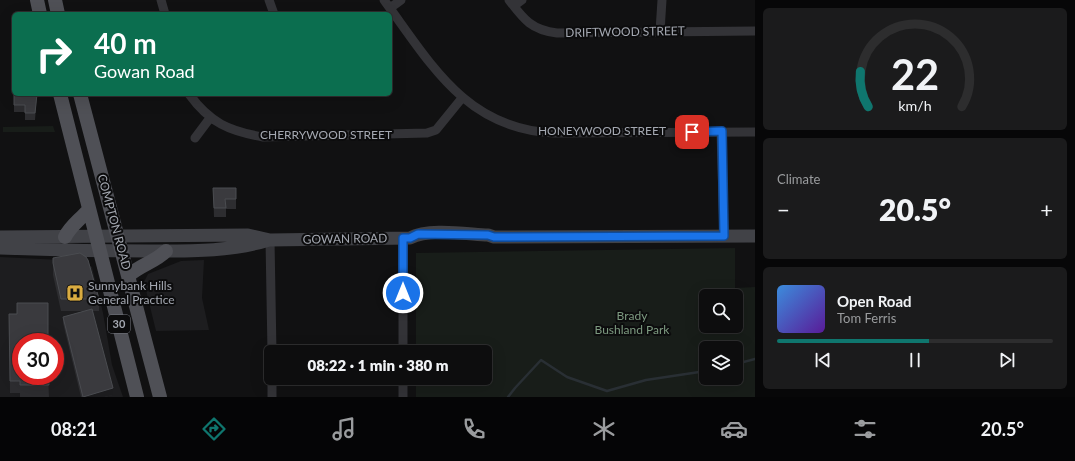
<!DOCTYPE html>
<meta charset="utf-8">
<style>
body{margin:0;font-family:Lato,sans-serif;background:#1b1b1c;color:#f1f3f6;height:100vh;display:flex;flex-direction:column;font-size:15px;white-space:nowrap}
*{box-sizing:border-box;margin:0}
p{font-size:13px;color:#9a9c9e}
.icon{flex:none;width:22px;height:22px;fill:none;stroke:currentColor;stroke-width:2;stroke-linecap:round;stroke-linejoin:round}
.map{position:relative;flex:1;overflow:hidden}
.panel{display:flex;flex-direction:column;gap:8px;padding:8px;background:#070708;width:320px}
.panel>*{flex:none}
.banner{position:absolute;left:12px;top:12px;width:380px;height:84px;border-radius:6px;box-shadow:0 4px 16px #0002,0 0 0 1px #2d2d2e;background:#0b6e4f;color:#fff;overflow:hidden}
.controls{position:absolute;left:699px;top:289px;display:grid;gap:8px}
.controls a{display:grid;place-items:center;width:44px;height:44px;border-radius:6px;background:#0d0d0e;box-shadow:0 4px 16px #0002,0 0 0 1px #2d2d2e;font-size:20px}
.speed{position:absolute;left:12px;top:333px;display:flex;gap:8px;font-size:20px;font-weight:700;text-align:center}
.speed>*{display:grid;place-content:center;width:52px;height:52px;border-radius:50%;background:#0d0d0e;box-shadow:0 4px 16px #0002,0 0 0 1px #2d2d2e;line-height:1}
.speed .limit{border:6px solid #d22;background:#fff;color:#111}
.pin{position:absolute;display:grid;place-items:center;width:34px;height:34px;color:#fff;margin:-17px;border-radius:8px;box-shadow:0 2px 6px #0006}
.me{position:absolute;width:44px;margin:-22px;rotate:0deg;stroke-linejoin:round;filter:drop-shadow(0 0 3px #0008)}
.turn{display:flex;align-items:center;gap:14px;height:84px;padding:0 16px;font-size:18px}
.turn .icon{width:52px;height:52px;stroke-width:2.5}
.turn b{display:block;font-size:28px;line-height:34px}
.big{font-size:30px;font-weight:800;line-height:1.1}
.panel .tile{flex:1;display:flex;flex-direction:column;justify-content:center;gap:6px;min-width:0;padding:0 14px;border-radius:6px;background:#1b1b1c}
.panel .dial{align-items:center;gap:0}
.dial svg{height:104px;overflow:visible;fill:none;stroke:#2d2d2e;stroke-width:7;stroke-linecap:round;text-anchor:middle}
.dial text{fill:#f1f3f6;stroke:none}
.song{display:flex;align-items:center;gap:12px}
.cover{width:48px;height:48px;border-radius:6px;background:linear-gradient(135deg,hsl(210 70% 55%),hsl(270 70% 35%))}
.played{height:4px;border-radius:2px;background:linear-gradient(90deg,#0f766e 55%,#2d2d2e 55%)}
.keys{display:flex;justify-content:space-around;direction:ltr}
.heat{display:flex;justify-content:space-between;align-items:center;font-size:22px;direction:ltr}
.trip{position:absolute;left:264px;top:345px;width:228px;height:40px;border-radius:6px;background:#0d0d0e;box-shadow:0 4px 16px #0002,0 0 0 1px #2d2d2e;font-weight:800;line-height:40px;text-align:center}
.tabs{display:flex;height:64px;justify-content:space-around;align-items:center;background:#050506;color:#9a9c9e}
.tabs .icon{width:28px;height:28px}
.tabs .selected{color:#0f766e}
.tabs b{font-size:18px;color:#f1f3f6}
main{display:flex;flex:1;min-height:0}
.map>svg:first-child{display:block}
</style>
<main>
<div class="map">
<svg width="755" height="397" viewBox="0 0 755 397">
<rect width="100%" height="100%" fill="#111112"/>
<!-- built -->
<path fill="#1d1d1f" fill-rule="evenodd" d="M0 257 82 261 92 267 103 313 112 365 123 397H0ZM21 342H55V376H21Z
M204 260 202 298 209 330 156 331 144 282 148 274 181 261Z"/>
<!-- green -->
<path fill="#181d19" fill-rule="evenodd" d="M53 126 55 132H3V127Z
M735 248V288L755 287V397H416V378H485V352H416V253ZM706 296H736V326H706ZM706 348H736V378H706Z"/>
<g fill="none" stroke-linecap="round" stroke-linejoin="round">
<!-- stream -->
<path stroke="#292f34" stroke-width="2.5" d="M736 364 755 359
M508 397 515 388 541 360 567 377 607 391 646 380 706 371"/>
<!-- street -->
<path stroke="#333337" stroke-width="9" d="M161 0 165 14
M269 0 274 14
M384 0C431 64 466 129 554 133L755 132
M509 0C524 20 532 30 557 33L755 31
M514 6 522 0
M390 8 401 0
M660 31 662 0
M189 94C210 123 229 131 263 137L427 133 436 130 462 98
M721 131 724 236
M195 138 210 118
M270 240 272 352
M403 352V238
M272 378V397
M403 397V378"/>
<!-- secondary -->
<path stroke="#414247" stroke-width="13" d="M0 237 248 235 270 240 410 238C429 228 466 234 488 235L494 237 755 236
M0 248C50 250 99 251 149 251 189 251 230 252 269 240"/>
<!-- primary -->
<path stroke="#4f5056" stroke-width="14" d="M37 0 40 14
M55 0 58 14
M60 94 137 397
M80 94 160 397
M65 237C70 226 81 219 89 209
M128 276C140 265 155 262 166 251"/>
</g>
<!-- wall -->
<path fill="#2d2d30" d="M14 94H37L35 120H25V112H14Z
M213 188H236V209H226V217H214Z
M53 263 99 299V311H92L113 395 104 397H81L63 323V317L84 311H61L53 275Z
M9 314 48 376 49 397H20V393H10Z"/>
<!-- shaded-wall -->
<path fill="#1c1c1e" d="M113 388V395L104 397H83Z"/>
<!-- building -->
<path fill="#3a3a3e" stroke="#4a4c50" d="M14 94H37L35 113H25V105H14Z
M213 188H236V199H225L226 208H214Z
M80 253 86 257 88 260 99 299H61L53 263V258Z
M17 303H48V342H21V376H48L49 385H20V381H10L9 314H17Z
M92 309 113 388 83 397 63 317Z"/>
<g fill="none" stroke-linecap="round" stroke-linejoin="round">
<!-- route casing -->
<g stroke="#114b97" stroke-width="10">
<path id="route" d="M403 293V238H410L418 234 488 235 494 237 724 236 722 131 692 132"/>
</g>
<!-- route -->
<use href="#route" stroke="#1a73e8" stroke-width="7"/>
</g>
<!-- icons -->
<defs>
<g id="hospital-square" transform="scale(0.9)"><rect x="-9" y="-9" width="18" height="18" rx="4" fill="#daac41" stroke="#0c0c0d"/><path d="M-5-5h3v3.5h4V-5h3V5h-3V1.5h-4V5h-3Z" fill="#111"/></g>
</defs>
<g fill-rule="evenodd">
<use href="#hospital-square" x="75" y="293"/>
</g>
<g text-anchor="middle" stroke-width="4" stroke-linejoin="round" paint-order="stroke">
<!-- shield labels -->
<rect fill="#0c0c0d" stroke="#767980" stroke-width="1" x="108" y="315" width="22" height="18" rx="3"/>
<g font-size="11" font-weight="bold" fill="#a4a8b1">
<text x="119" y="328">30</text>
</g>
<!-- street labels -->
<g font-size="12" fill="#a4a8b1" stroke="#0c0c0d">
<text transform="translate(625 32) rotate(-1)" y="4">DRIFTWOOD STREET</text>
<text x="602" y="135">HONEYWOOD STREET</text>
<text x="326" y="139">CHERRYWOOD STREET</text>
<text transform="translate(114 222) rotate(75)" y="4">COMPTON ROAD</text>
<text transform="translate(345 239) rotate(-1)" y="4">GOWAN ROAD</text>
</g>
<!-- poi labels -->
<g font-size="12" fill="#a4a8b1" stroke="#0c0c0d" text-anchor="start">
<text x="88" y="290">Sunnybank Hills<tspan x="88" dy="14">General Practice</tspan></text>
</g>
<!-- park labels -->
<g font-size="12" fill="#7d9a80" stroke="#0c0c0d">
<text x="632" y="320">Brady<tspan x="632" dy="14">Bushland Park</tspan></text>
</g>
</g>
</svg>
<div class="controls">
<a><svg class="icon" aria-label="search" viewBox="0 0 24 24"><circle cx="10" cy="10" r="6"/><path d="M15 15l6 6"/></svg></a>
<a><svg class="icon" aria-label="layers" viewBox="0 0 24 24"><path d="M12 4l9 5-9 5-9-5zM3 14l9 5 9-5"/></svg></a>
</div>
<div class="speed"><div class="limit">30</div></div>
<div class="pin" style="left:692px;top:132px;background:#d93025"><svg class="icon" aria-label="arrive" viewBox="0 0 24 24"><path d="M6 21V4h12l-3 4 3 4H6"/></svg></div>
<svg class="me" style="left:403px;top:293px" viewBox="-20 -20 40 40"><circle r="17" fill="#1a73e8" stroke="#fff" stroke-width="3"/><path d="M0-11L8 9 0 5-8 9z" fill="#fff"/></svg>
<div class="trip">08:22 · 1 min · 380 m</div>
<div class="banner">
<div class="turn"><svg class="icon" aria-label="right" viewBox="0 0 24 24"><path d="M7 20v-9h11M14 6l5 5-5 5"/></svg><div><b>40 m</b>Gowan Road</div></div>
</div>
</div>
<section class="panel">
<div class="tile dial"><svg viewBox="0 0 100 80">
<path d="M14 69A42 42 0 1 1 86 69"/>
<path d="M14 69A42 42 0 0 1 8 42" stroke="#0f766e"/>
<text x="50" y="56" font-size="32" font-weight="700">22</text>
<text x="50" y="72" font-size="11">km/h</text>
</svg></div>
<div class="tile"><p>Climate</p>
<div class="heat"><a>−</a><b class="big">20.5°</b><a>+</a></div>
</div>
<div class="tile">
<div class="song"><i class="cover"></i><div><b>Open Road</b><p>Tom Ferris</p></div></div>
<div class="played"></div>
<div class="keys"><svg class="icon" aria-label="previous" viewBox="0 0 24 24"><path d="M18 5L8 12l10 7zM5 5v14"/></svg><svg class="icon" aria-label="pause" viewBox="0 0 24 24"><path d="M8 5v14M16 5v14"/></svg><svg class="icon" aria-label="next" viewBox="0 0 24 24"><path d="M6 5l10 7-10 7zM19 5v14"/></svg></div>
</div>
</section>
</main>
<nav class="tabs">
<b>08:21</b>
<svg class="icon selected" aria-label="directions" viewBox="0 0 24 24"><path d="M12 3l9 9-9 9-9-9zM9 14v-3h6M13 9l2 2-2 2"/></svg>
<svg class="icon" aria-label="music" viewBox="0 0 24 24"><path d="M9 18V5l10-2v13"/><circle cx="6" cy="18" r="3"/><circle cx="16" cy="16" r="3"/></svg>
<svg class="icon" aria-label="phone" viewBox="0 0 24 24"><path d="M5 4h4l2 5-3 2q2 4 5 5l2-3 5 2v4C11 20 4 13 5 4z"/></svg>
<svg class="icon" aria-label="climate" viewBox="0 0 24 24"><path d="M12 3v18M4 7l16 10M4 17L20 7"/></svg>
<svg class="icon" aria-label="car" viewBox="0 0 24 24"><path d="M5 17H2v-5l4-1 3-4h7l3 4 3 1v5h-3M9 17h6M6 11h13"/><circle cx="7" cy="17" r="2"/><circle cx="17" cy="17" r="2"/></svg>
<svg class="icon" aria-label="filters" viewBox="0 0 24 24"><path d="M4 7h16M4 17h16"/><circle cx="9" cy="7" r="2"/><circle cx="15" cy="17" r="2"/></svg>
<b>20.5°</b>
</nav>
